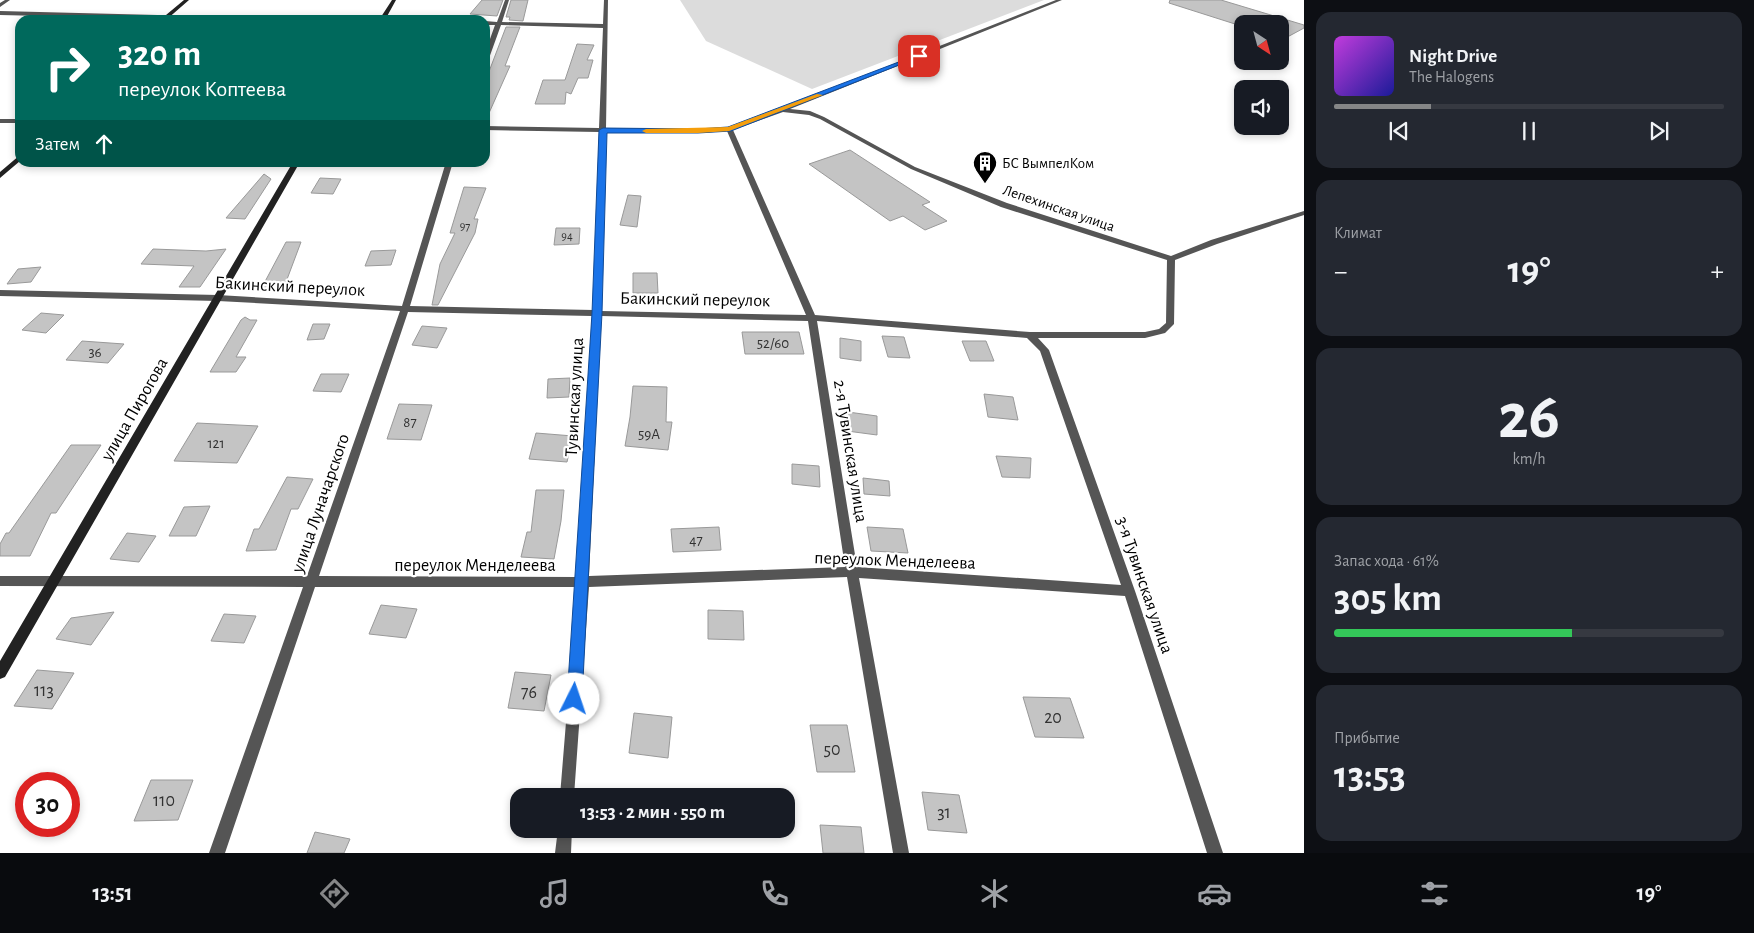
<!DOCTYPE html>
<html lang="ru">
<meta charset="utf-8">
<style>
body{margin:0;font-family:"Alegreya Sans",sans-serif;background:#242831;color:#f1f3f6;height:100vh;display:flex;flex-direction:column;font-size:19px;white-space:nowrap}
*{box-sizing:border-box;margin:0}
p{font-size:16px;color:#9ea1a6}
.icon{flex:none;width:28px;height:28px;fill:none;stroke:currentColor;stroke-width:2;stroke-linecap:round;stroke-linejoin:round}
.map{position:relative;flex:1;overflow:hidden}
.drawer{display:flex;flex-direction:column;gap:12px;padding:12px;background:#0d0f14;width:450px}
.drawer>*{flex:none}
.top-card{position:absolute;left:15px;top:15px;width:475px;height:152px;border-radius:15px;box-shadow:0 2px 8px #0003;background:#00695c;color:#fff;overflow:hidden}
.needle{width:32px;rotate:144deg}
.tools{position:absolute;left:1234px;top:15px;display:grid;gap:10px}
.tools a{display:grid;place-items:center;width:55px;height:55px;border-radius:10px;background:#171b24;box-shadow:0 2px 8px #0003;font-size:25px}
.speed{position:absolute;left:15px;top:772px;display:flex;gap:10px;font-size:25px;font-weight:700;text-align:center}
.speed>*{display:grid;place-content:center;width:65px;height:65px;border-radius:50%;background:#171b24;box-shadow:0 2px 8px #0003;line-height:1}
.speed .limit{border:8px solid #d22;background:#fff;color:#111}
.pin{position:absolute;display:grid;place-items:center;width:42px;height:42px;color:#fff;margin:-21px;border-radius:10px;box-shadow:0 2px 8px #0006}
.me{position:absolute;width:55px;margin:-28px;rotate:4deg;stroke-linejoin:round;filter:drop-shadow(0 0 4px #0008)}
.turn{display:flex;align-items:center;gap:18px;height:105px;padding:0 20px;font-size:22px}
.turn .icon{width:65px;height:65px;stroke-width:2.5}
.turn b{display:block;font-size:35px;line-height:42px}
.then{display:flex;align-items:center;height:48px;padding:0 20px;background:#0003;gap:10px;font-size:19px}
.big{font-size:38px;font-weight:600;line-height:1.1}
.drawer .tile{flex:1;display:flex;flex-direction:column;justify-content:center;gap:8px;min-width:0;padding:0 18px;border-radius:15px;background:#242831}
.drawer .dial{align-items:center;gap:0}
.dial b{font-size:65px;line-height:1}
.song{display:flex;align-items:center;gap:15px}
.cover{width:60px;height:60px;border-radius:8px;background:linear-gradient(135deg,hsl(290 70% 55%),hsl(240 70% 35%))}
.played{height:5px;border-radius:2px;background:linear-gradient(90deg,#858687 25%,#363941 25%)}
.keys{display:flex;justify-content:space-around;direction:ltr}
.heat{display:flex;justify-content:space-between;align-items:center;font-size:28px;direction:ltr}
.charge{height:8px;border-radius:4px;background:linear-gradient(90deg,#34c759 61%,#363941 0)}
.trip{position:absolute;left:510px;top:788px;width:285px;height:50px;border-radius:15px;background:#171b24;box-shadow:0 2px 8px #0003;font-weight:600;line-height:50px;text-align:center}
.tabs{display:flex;height:80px;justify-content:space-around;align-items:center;background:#090b0e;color:#9ea1a6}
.tabs .icon{width:35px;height:35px}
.tabs .selected{color:#858687}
.tabs b{font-size:22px;color:#f1f3f6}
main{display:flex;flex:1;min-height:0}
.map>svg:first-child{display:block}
</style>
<main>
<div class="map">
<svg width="1304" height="853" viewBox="0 0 1304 853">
<rect width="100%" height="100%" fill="#fff"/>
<!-- green -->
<path fill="#dcdcdc" d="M680 0H1044L812 89 706 41Z"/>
<!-- building -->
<path fill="#c4c4c4" stroke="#999" d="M482 0H503L497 16 470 14Z
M511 0H528L523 21 509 20 510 17H506Z
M1170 0H1221L1304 25V28L1280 41V24H1235L1169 3Z
M506 27H520L505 66H510L485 122V82Z
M577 44 594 45 587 60H593L588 78H578L571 94 566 92 565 104H535L543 80H565Z
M850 150 930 202 922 205 947 221 925 230 903 216 890 221 809 164Z
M264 174 271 179 245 219 226 218Z
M320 178 341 179 333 194 311 193Z
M464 187 486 188 474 219H478L475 233 438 305H432L440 264 455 233H450Z
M628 195 641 196 637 227 620 225Z
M556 228H580L579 244 554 245Z
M286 242H301L283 290 260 291Z
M153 249 206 251 226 249 200 287H179L194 266 141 264Z
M396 250 391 265 365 266 371 251Z
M41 267 31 282 7 284 18 269Z
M633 273H657L658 293H633Z
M41 313 64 315 46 333 22 330Z
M245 317 250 320H257L236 357H246L236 372H210L241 320Z
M313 324H330L324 339 307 340Z
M422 326 447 328 437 348 412 345Z
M742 332H799L804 354H745Z
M882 336 904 337 910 358 888 357Z
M840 338 861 341V361L840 358Z
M82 341 124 344 108 363 66 360Z
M962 341H986L994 361H970Z
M321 374H349L341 392 313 391Z
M570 378 569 397 547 398 548 379Z
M633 386 667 387 666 422H672L668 450 625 446 630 417Z
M984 394 1013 397 1018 420 988 417Z
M399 404 432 405 421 440 387 439Z
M848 412 877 416V435L847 431Z
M197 423 258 426 237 463 174 461Z
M536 433 573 436 567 462 529 459Z
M71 445H101L56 513H51L30 556H0V544L6 533H9Z
M996 456 1031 458 1030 478 1002 477Z
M792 464 819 466 820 487 792 484Z
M287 477 313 479 298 509H291L276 550 246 551 254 529H259Z
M863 478 889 481 890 496 864 494Z
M536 490H564L561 521 554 559 521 557 527 532H531Z
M210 506 196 536H169L184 507Z
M719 527 721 550 673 552 671 529Z
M867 527 903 529 908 553 871 551Z
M127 533 156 536 139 562 110 559Z
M381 605 417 609 406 638 369 634Z
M708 610 743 611 744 640 708 639Z
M114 612 91 645 56 639 71 618Z
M224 614 256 616 244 643 211 641Z
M37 670 74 673 52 709 14 706Z
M515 672 551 675 544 711 508 708Z
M1023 697 1070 698 1084 738 1035 737Z
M634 713 672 717 668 758 629 753Z
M810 725H847L855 772H817Z
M151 780H193L178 820 134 821Z
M922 792 959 795 967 833 928 830Z
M820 825 861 827 864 853H823Z
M315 832 350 839 344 853H307Z"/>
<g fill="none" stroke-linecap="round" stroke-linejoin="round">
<!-- minor -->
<path fill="#555" fill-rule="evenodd" d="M5 0H10L0 7V3Z
M505 0H509L502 22 603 24 604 0H608L606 128 698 129 728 127 784 108 785 107 1056 0H1062L790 109 810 111 824 117 915 167 1007 203 1171 256 1211 240 1304 211V215L1217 244 1175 260 1174 324 1165 333 1145 338H1038L1049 350 1135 591 1223 853H1207L1125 596 859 578 909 853H893L847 577 589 587 574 796H560L577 587H315L225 853H209L303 587 0 586V576H307L400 311 218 301 0 296V290L218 295 402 306 446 162H453L410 306 593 310 599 132 485 130V126L599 128 603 28 501 25 488 61 485 63V53L495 25H485V21L497 22ZM783 112 809 115 820 119 911 169 1001 207 1167 260 1166 323 1159 329 1145 332H1030L815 315 733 130ZM727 131 806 315 601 311 605 132 698 133ZM408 312 592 316 577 577 319 576ZM601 316 808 321 845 567 589 576ZM817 321 1027 338 1040 351 1121 585 857 567Z
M0 11 278 18 281 20H216L0 15Z
M0 119H20V123H0Z
M558 829H572L571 853H555Z"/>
<!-- secondary -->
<path fill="#222" fill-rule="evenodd" d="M184 0H189L166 20H160Z
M392 0H396L385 20H379Z
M20 155V161L0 178V172Z
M293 162H300L5 677 0 679V661Z"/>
</g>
<!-- route -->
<path fill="#1a73e8" stroke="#114b97" d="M917 55 922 56 731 131 698 133H607L602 313 582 699 580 704 574 706 569 704 567 699 592 313 599 130 603 128 698 129 728 127Z"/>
<!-- slow -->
<path fill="#f59e0b" d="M817 94 823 95 729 131 698 133H646L642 131 646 129 728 127Z"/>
<!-- icons -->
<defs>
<g id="building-pin" transform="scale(1.25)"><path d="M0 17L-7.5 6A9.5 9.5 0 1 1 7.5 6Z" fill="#000" stroke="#fff"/><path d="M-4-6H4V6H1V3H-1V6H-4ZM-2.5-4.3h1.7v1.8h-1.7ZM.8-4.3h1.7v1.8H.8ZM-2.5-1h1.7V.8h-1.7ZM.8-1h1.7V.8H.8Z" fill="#fff"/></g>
</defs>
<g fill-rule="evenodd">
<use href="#building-pin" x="985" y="163"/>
</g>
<g text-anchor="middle" stroke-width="4.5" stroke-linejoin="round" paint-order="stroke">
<!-- far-number labels -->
<g font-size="12" fill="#313131">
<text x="465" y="230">97</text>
<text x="567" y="240">94</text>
</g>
<!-- far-poi labels -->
<g font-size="15" fill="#000" stroke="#fff" text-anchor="start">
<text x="1002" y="168">БС ВымпелКом</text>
</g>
<!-- far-street labels -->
<g font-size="15" fill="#000" stroke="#fff">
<text transform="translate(1059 208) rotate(19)" y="5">Лепехинская улица</text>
</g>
<!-- number labels -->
<g font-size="15" fill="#313131">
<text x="773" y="348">52/60</text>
<text x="95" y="357">36</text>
<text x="410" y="427">87</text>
<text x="649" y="439">59А</text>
<text x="216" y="448">121</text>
<text x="696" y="545">47</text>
</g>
<!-- street labels -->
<g font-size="18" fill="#000" stroke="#fff">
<text transform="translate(290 286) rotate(3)" y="6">Бакинский переулок</text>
<text transform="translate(695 299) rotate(1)" y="6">Бакинский переулок</text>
<text transform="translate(574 397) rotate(-87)" y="6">Тувинская улица</text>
<text transform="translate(134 409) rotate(-60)" y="6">улица Пирогова</text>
<text transform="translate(851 451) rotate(81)" y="6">2-я Тувинская улица</text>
<text transform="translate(320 503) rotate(-71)" y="6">улица Луначарского</text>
<text transform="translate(895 560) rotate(2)" y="6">переулок Менделеева</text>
<text x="475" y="571">переулок Менделеева</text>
<text transform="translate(1145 585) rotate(71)" y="6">3-я Тувинская улица</text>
</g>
<!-- near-number labels -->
<g font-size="18" fill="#313131">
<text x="44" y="696">113</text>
<text x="529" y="698">76</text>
<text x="1053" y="723">20</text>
<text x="832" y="755">50</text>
<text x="164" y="806">110</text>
<text x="944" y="818">31</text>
</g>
</g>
</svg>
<div class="tools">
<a><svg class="needle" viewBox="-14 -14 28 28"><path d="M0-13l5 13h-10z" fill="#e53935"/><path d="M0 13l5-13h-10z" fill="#9ea1a6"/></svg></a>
<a><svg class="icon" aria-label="sound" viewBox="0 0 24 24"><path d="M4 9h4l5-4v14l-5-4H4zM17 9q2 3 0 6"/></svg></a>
</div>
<div class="speed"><div class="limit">30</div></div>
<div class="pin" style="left:919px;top:56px;background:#d93025"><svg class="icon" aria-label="arrive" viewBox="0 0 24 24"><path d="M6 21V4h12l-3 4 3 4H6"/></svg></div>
<svg class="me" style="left:574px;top:699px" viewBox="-20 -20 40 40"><circle r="19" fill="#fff"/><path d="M0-13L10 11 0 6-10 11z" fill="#1a73e8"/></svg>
<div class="trip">13:53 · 2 мин · 550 m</div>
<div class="top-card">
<div class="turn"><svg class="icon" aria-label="right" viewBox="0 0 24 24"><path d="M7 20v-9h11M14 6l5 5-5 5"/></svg><div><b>320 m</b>переулок Коптеева</div></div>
<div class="then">Затем<svg class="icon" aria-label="ahead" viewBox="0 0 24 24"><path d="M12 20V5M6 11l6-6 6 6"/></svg></div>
</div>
</div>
<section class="drawer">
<div class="tile">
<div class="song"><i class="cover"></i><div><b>Night Drive</b><p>The Halogens</p></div></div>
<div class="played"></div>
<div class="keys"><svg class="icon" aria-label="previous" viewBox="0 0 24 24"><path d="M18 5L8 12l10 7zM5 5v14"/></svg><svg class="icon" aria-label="pause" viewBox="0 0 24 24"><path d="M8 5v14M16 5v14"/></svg><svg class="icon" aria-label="next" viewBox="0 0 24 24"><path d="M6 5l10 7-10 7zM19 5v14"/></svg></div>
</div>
<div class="tile"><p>Климат</p>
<div class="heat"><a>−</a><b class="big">19°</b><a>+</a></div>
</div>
<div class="tile dial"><b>26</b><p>km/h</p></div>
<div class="tile"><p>Запас хода · 61%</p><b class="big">305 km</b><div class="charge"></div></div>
<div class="tile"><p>Прибытие</p><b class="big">13:53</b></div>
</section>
</main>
<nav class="tabs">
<b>13:51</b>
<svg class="icon selected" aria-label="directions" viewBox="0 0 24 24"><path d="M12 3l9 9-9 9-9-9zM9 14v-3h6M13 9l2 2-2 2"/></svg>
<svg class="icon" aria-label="music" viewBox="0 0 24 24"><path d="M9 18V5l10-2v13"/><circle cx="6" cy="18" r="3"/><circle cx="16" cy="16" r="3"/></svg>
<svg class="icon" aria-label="phone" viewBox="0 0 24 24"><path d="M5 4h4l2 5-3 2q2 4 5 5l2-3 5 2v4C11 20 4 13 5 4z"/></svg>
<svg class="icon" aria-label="climate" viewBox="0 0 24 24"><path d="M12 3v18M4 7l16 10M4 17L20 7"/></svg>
<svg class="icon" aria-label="car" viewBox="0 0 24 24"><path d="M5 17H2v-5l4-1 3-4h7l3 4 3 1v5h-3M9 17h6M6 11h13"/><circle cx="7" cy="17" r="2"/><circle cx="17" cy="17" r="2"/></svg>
<svg class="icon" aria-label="filters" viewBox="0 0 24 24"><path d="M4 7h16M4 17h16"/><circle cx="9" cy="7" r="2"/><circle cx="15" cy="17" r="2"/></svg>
<b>19°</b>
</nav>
